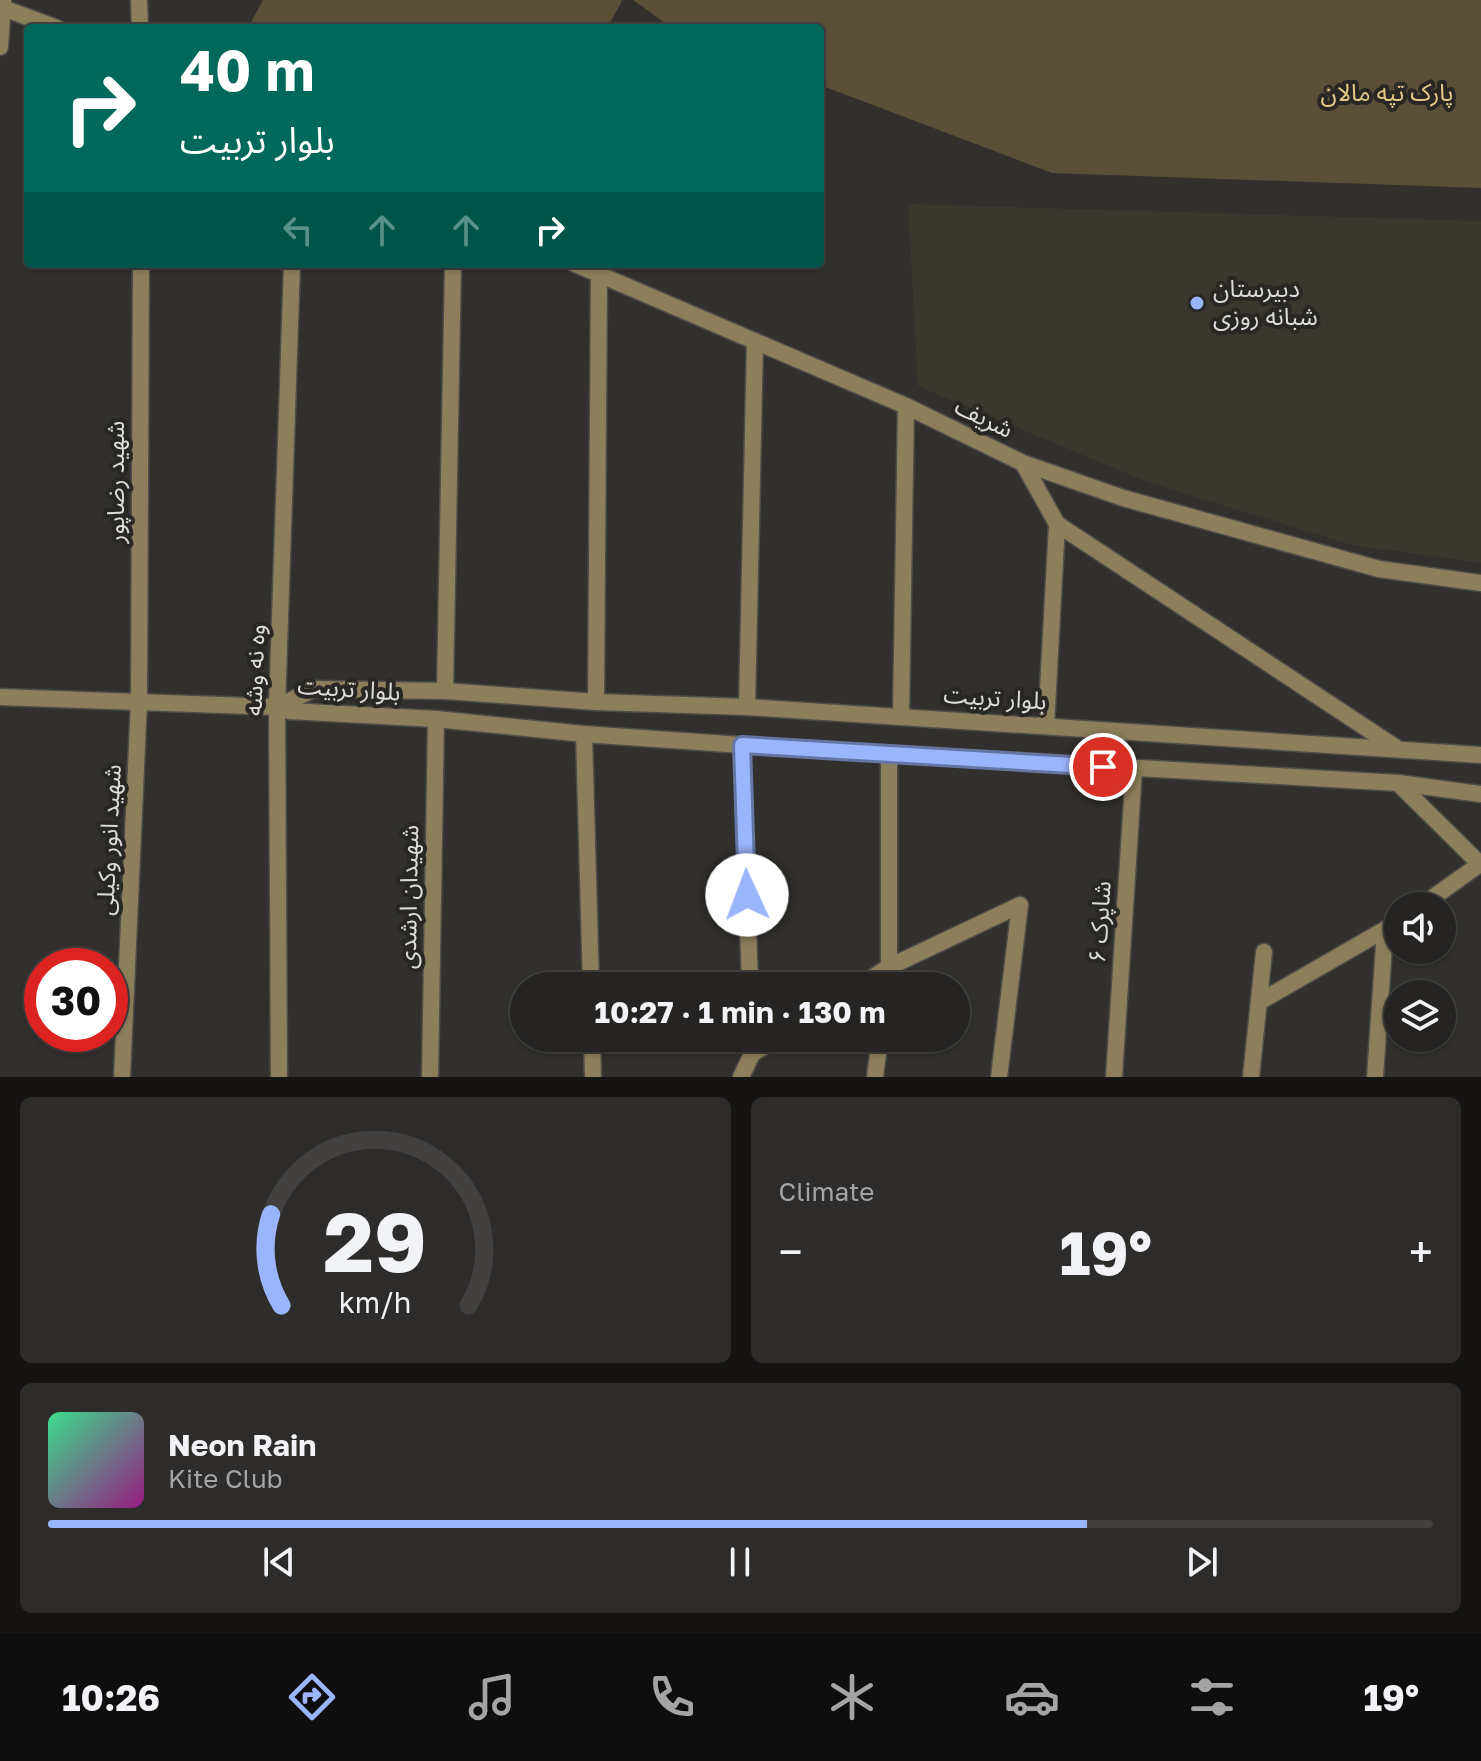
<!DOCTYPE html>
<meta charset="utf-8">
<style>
body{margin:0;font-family:"Golos Text","Noto Sans Arabic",sans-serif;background:#2e2c2a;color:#f1f3f6;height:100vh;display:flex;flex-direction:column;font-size:30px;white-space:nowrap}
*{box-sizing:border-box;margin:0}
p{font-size:26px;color:#a4a4a5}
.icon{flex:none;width:44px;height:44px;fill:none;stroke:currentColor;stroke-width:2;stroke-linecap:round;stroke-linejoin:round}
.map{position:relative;height:1077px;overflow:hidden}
.sheet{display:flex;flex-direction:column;gap:20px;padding:20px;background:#151413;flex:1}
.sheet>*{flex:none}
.hud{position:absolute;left:24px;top:24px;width:800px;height:244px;border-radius:8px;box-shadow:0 2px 6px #0004,0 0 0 2px #424140;background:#00695c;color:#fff;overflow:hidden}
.tools{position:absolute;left:1384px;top:892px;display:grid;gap:16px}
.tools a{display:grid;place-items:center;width:72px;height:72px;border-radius:50%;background:#262422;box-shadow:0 2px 6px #0004,0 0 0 2px #424140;font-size:40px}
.speed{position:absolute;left:24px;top:948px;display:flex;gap:16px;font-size:40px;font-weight:700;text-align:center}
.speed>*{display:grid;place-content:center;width:104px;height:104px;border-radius:50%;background:#262422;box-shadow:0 2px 6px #0004,0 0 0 2px #424140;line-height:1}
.speed .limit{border:12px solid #d22;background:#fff;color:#111}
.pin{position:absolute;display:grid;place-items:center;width:68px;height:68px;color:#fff;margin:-34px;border:4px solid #fff;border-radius:50%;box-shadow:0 2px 8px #0007}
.me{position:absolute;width:88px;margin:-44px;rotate:358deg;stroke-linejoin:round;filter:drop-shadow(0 0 6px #0008)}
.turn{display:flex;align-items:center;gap:28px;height:168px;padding:0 24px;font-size:36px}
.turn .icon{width:104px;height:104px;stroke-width:2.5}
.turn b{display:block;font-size:56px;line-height:68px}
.lanes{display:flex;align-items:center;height:76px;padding:0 24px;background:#0003;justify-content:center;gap:40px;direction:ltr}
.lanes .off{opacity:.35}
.big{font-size:60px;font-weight:700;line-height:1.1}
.sheet .card{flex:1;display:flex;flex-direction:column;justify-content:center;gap:12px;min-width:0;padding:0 28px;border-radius:12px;background:#2e2c2a}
.sheet .dial{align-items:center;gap:0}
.dial svg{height:208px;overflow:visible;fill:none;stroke:#424140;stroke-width:7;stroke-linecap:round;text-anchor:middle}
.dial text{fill:#f1f3f6;stroke:none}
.song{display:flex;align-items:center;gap:24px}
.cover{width:96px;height:96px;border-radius:12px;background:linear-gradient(135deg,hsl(150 70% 55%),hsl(310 70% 35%))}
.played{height:8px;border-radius:4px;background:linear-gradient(90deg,#9bb5fd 75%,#424140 75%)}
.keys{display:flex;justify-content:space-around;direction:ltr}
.heat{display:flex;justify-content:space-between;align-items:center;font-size:44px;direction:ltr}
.sheet .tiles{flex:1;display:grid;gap:20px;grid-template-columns:1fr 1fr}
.card:last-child{grid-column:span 2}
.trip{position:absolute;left:510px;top:972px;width:460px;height:80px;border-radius:40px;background:#262422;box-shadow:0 2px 6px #0004,0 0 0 2px #424140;font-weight:700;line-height:80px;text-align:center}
.dock{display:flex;height:128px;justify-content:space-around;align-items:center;background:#0f0e0e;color:#a4a4a5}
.dock .icon{width:56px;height:56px}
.dock .on{color:#9bb5fd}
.dock b{font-size:36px;color:#f1f3f6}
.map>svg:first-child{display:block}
</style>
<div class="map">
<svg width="1481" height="1077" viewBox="0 0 1481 1077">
<rect width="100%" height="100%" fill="#32302d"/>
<!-- built -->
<path fill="#3a372e" d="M908 204 1481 221V563L1352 545 1147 482 918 386Z"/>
<!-- green -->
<path fill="#5a5037" d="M263 0H620L622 1 607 28H248Z
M633 0H1481V188L1052 173 820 85V28H672Z"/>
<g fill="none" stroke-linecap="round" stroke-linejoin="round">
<!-- minor casing -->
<g stroke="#4d4c49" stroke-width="19">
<path id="minor" d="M139 0 140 28
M3 8 57 28
M0 47 3 1
M575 264 906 406 1023 463 1057 524 1398 749
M1023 463 1123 498 1379 569 1481 583
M445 691 453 264
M0 697 277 707 292 264
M596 702 599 274
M747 707 755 341
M901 716 906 406
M1046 726 1057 524
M584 734 591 986
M742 745 750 986
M1398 783 1481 865
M1421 906 1480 864
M859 986 889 967 1020 905
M887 986 889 967V754
M1259 1002 1398 922
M592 1038 593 1077
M752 1054 777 1038
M122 1077 139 701 141 264
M430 1077 436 719
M741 1077 752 1054 751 1038
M875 1077 880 1038
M999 1077 1020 905
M1114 1077 1134 769
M1251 1077 1264 952
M1375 1077 1385 931"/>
</g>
<!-- tertiary casing -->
<g stroke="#4d4c49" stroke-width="19">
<path id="tertiary" d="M277 707 314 689 445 691 596 702 747 707 1481 755
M277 707 289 711 436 719 584 734 742 745 1398 783 1481 794
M277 707 279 1077"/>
</g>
<!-- minor -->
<use href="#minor" stroke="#8d7f5b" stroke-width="16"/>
<!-- tertiary -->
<use href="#tertiary" stroke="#8d7f5b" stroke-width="16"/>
</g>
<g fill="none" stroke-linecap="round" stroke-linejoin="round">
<!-- route casing -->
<g stroke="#6576a4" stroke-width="20">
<path id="route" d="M747 895 742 745 1103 767"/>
</g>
<!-- route -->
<use href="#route" stroke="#9bb5fd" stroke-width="14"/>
</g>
<!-- markers -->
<circle fill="#9bb5fd" stroke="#282724" stroke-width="3" cx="1197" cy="303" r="8"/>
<g text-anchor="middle" stroke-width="8" stroke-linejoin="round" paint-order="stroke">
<!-- park labels -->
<g font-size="24" fill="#e4c987" stroke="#282724">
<text x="1387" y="101">پارک تپه مالان</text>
</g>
<!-- poi labels -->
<g font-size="24" fill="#dddcda" stroke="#282724" text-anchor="start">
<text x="1213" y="297">دبیرستان<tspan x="1213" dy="28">شبانه روزی</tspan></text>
</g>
<!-- street labels -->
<g font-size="24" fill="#dddcda" stroke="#282724">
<text transform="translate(984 418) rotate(26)" y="8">شریف</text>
<text transform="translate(116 482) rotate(-90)" y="8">شهید رضاپور</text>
<text transform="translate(255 670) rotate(-88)" y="8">وه نه وشه</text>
<text transform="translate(349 689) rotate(4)" y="8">بلوار تربیت</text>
<text transform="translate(995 698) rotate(4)" y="8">بلوار تربیت</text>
<text transform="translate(109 840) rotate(-87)" y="8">شهید انور وکیلی</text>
<text transform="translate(409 897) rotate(-89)" y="8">شهیدان ارشدی</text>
<text transform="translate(1100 922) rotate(-86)" y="8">شاپرک ۶</text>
</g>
</g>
</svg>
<div class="tools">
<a><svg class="icon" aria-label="sound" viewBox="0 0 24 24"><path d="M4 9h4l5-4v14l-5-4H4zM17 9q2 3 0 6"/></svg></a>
<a><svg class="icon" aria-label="layers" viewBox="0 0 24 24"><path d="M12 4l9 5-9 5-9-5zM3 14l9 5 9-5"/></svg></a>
</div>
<div class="speed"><div class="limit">30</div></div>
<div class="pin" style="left:1103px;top:767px;background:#d93025"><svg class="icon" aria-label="arrive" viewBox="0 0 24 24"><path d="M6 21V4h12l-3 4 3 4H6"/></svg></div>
<svg class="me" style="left:747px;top:895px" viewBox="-20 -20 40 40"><circle r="19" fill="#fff"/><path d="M0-13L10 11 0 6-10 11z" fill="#9bb5fd"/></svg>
<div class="trip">10:27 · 1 min · 130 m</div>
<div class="hud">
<div class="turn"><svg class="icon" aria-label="right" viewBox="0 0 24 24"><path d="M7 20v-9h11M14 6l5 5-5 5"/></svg><div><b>40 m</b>بلوار تربیت</div></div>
<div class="lanes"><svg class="icon off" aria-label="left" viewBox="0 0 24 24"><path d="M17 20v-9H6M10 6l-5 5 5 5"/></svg><svg class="icon off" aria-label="ahead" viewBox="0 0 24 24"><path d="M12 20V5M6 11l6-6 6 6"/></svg><svg class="icon off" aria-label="ahead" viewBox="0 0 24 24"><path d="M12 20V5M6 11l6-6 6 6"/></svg><svg class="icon" aria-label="right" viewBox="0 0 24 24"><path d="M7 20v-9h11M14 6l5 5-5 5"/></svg></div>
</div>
</div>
<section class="sheet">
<div class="tiles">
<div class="card dial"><svg viewBox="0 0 100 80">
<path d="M14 69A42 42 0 1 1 86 69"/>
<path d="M14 69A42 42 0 0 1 10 34" stroke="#9bb5fd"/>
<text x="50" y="56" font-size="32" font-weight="700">29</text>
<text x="50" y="72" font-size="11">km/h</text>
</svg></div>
<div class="card"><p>Climate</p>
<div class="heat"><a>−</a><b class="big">19°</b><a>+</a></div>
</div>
<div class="card">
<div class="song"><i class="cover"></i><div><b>Neon Rain</b><p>Kite Club</p></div></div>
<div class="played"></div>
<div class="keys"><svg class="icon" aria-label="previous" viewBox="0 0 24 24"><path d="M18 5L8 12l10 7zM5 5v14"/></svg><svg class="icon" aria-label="pause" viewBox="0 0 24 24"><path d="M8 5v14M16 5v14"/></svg><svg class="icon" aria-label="next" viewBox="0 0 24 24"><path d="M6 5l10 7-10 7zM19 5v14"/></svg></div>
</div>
</div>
</section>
<nav class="dock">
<b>10:26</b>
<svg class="icon on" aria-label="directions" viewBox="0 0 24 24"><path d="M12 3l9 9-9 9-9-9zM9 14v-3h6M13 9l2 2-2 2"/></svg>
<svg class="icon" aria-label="music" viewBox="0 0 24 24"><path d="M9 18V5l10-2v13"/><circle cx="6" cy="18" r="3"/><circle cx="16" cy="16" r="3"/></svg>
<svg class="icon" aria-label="phone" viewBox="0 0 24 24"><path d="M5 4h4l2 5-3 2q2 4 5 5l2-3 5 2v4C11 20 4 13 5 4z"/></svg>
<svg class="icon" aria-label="climate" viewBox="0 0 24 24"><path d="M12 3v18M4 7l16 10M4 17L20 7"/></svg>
<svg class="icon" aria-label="car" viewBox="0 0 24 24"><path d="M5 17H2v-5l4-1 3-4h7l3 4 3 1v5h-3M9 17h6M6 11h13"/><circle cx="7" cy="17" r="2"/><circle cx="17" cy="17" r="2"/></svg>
<svg class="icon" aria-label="filters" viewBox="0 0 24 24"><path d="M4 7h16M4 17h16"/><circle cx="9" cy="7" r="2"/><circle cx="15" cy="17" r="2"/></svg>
<b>19°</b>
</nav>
